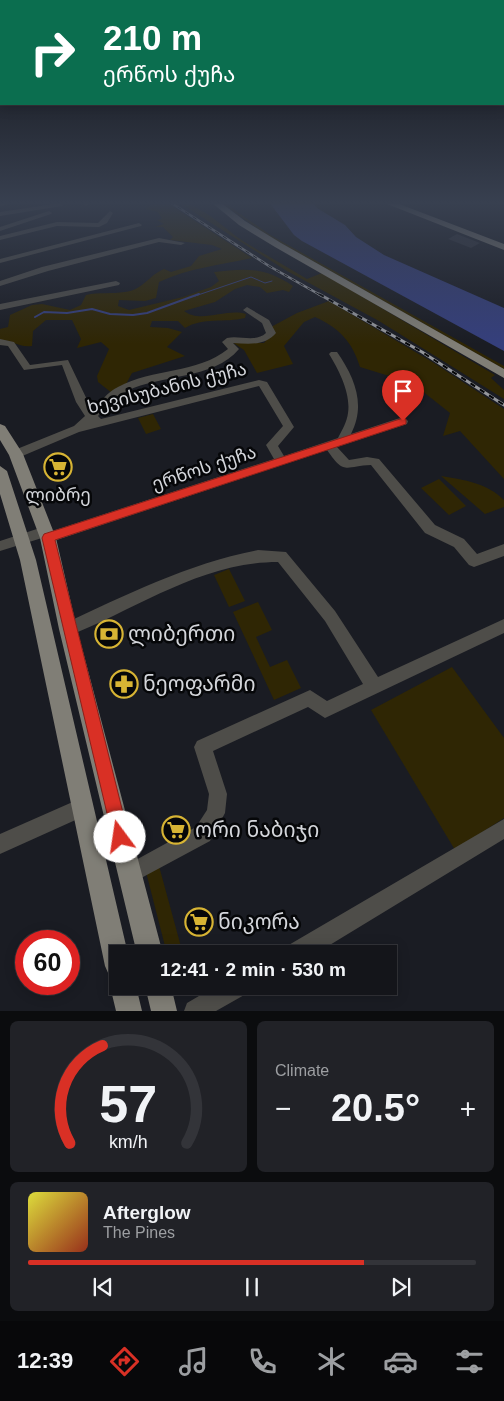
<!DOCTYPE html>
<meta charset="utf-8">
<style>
body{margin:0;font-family:Arial,"Noto Sans Georgian",sans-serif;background:#212227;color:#f1f3f6;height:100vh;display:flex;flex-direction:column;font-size:19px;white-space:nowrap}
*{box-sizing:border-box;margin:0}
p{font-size:16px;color:#9d9fa2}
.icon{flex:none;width:28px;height:28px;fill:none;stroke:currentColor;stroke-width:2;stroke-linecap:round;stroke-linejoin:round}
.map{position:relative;height:1011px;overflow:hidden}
.drawer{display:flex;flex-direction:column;gap:10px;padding:10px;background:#0b0c0e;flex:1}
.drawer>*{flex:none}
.top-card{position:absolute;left:0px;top:0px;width:505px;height:105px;box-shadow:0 2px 12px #0003,0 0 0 1px #333439;background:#0b6e4f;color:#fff;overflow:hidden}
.speed{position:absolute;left:15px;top:930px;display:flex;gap:10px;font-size:25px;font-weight:700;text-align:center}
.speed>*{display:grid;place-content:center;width:65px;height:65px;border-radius:50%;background:#14151a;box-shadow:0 2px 12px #0003,0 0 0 1px #333439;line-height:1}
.speed .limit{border:8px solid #d22;background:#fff;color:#111}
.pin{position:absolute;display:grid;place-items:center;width:42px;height:42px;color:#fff;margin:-51px -21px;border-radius:50% 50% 50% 0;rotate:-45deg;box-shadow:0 0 5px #0007}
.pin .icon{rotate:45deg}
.me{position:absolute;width:55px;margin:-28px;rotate:346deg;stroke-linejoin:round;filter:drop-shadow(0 0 4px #0008)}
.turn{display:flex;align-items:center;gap:18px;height:105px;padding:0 20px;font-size:22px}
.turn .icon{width:65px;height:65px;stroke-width:2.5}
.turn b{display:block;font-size:35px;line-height:42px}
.big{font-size:38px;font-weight:600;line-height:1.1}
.drawer .widget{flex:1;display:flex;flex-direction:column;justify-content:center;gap:8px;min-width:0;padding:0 18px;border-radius:8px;background:#212227}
.drawer .dial{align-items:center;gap:0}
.dial svg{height:130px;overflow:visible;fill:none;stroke:#333439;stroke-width:7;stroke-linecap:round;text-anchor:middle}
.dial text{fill:#f1f3f6;stroke:none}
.song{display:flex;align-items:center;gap:15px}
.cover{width:60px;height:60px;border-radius:8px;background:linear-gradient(135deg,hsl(60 70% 55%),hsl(10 70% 35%))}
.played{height:5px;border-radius:2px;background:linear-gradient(90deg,#d93025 75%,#333439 75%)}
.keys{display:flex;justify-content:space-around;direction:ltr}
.heat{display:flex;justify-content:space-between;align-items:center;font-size:28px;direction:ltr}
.drawer .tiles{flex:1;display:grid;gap:10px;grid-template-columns:1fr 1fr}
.widget:last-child{grid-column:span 2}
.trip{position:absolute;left:109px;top:945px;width:288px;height:50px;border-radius:0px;background:#14151a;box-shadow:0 2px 12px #0003,0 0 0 1px #333439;font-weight:600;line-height:50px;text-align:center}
.tabs{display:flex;height:80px;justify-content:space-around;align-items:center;background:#08080a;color:#9d9fa2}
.tabs .icon{width:35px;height:35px}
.tabs .selected{color:#d93025}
.tabs b{font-size:22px;color:#f1f3f6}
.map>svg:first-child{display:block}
</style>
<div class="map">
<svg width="504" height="1011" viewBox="0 0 504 1011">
<rect width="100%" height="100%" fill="#1a1c23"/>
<!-- green -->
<path fill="#2f2604" d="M157 202H166L252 258C220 265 189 268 159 282L156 298 145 301 119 300 118 306 129 310 183 297 211 287 219 281 214 272C246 268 265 267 293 286L289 292 283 290 267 293 260 287 247 285 235 289 215 302 184 311C201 324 226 308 246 314L245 318C225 323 203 317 185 328L178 321H152L150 327 168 328 182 332 167 347 185 356 132 373 125 386 112 393 98 382 97 376 109 349 101 342 77 348 81 339 72 320H46L33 331 32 346C19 348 13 340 0 340V329L8 327 10 315 32 305 42 304 70 310 81 305 86 295C99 292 112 294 125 292 143 290 149 275 164 269L171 272 191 266 199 256 222 249 212 245 170 240 173 237 163 227H155L164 224 157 220 162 219 158 212 145 209Z
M178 202C199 202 225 229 243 241 264 254 286 266 307 279L322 273 495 375 491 378 504 390V399L379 321 287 271Z
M220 202H223L272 236 504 366V369L268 236Z
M329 301 434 363 504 409V479L460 431 443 436 450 413 412 383 360 367C352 341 339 328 315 317L304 322 284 346 293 364 257 373 244 350 232 342 264 343 272 334 271 327 297 313Z
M153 414 161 429 146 434 138 418Z
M441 476C465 480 487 483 504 500V507L485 514Z
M439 479 466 506 449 515 421 488Z
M229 569 245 601 229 607 214 575Z
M258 602 272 630 256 637 270 667 287 660 301 688 274 700 233 612Z
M452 667 504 738V818L455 850 371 710Z
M159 866 183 954H167L146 872Z"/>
<!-- water -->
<path fill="#353f7c" d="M269 202H313L317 208 345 225 356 237 384 255 504 308V351L302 241 294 235Z"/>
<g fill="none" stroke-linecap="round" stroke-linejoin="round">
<!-- stream-far1 -->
<path stroke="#353f7c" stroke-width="1" d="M195 296 251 277 265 283 272 281"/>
<!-- stream -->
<path stroke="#353f7c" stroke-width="2" d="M35 317 44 312 67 313 92 309 110 314 133 315 147 313 199 294"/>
</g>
<!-- building -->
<path fill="#2f3139" d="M457 234 480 243 471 248 448 239Z"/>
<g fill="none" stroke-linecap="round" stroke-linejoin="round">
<!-- minor -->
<path fill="#4e4d49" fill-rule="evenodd" d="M0 202H18L0 206Z
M84 202H92L86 206 83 204Z
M60 203 63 205 62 206 0 216V212Z
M49 211 52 213 51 214 0 231V227Z
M110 211 113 213 107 223 99 227 57 226 0 240V236L57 222 98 223Z
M139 223 142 225 141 226 0 263V259Z
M159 238 185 243 181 245 159 242 48 271 0 286V281L42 267Z
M116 281 120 283 119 285 0 310V304Z
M247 307 269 320 276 333C265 346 249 344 233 343L239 349C213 380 161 374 127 391 116 396 107 407 98 416L101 419 259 380 267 382 294 427 278 446 284 456 338 438C342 430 347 422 348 413 351 394 339 370 329 354L331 352H337C355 378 366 405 351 434L403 417 408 421 407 424 337 447 349 460 367 457 379 459 435 525 464 539 477 554 504 544V556L474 567 469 565 454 547 425 533 371 465C345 466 345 476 327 450L48 543 43 542 42 538 0 551V541L46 526 51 527 52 531 274 459 266 445 283 426 259 386 79 432 20 457H12L10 454 12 451 74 426 85 416 76 402 62 365 24 370 8 346 0 345V339L14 342 30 365 68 360 92 410C100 402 108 392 118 387 153 368 197 374 228 349L222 342 227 338C240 335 255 343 266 333L262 323 243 310Z
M258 550 286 552 335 611 378 677 504 619V633L325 718 308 707 213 751 227 794 225 813 210 841 130 884 123 881 120 874 123 867 196 827 207 810 209 794 194 747 197 741 310 690 327 701 363 684 325 621 278 562C201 562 137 609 68 636L63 634 61 629 63 624C126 595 189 563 258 550Z
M84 797 91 799 93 806 91 813 0 854V834Z
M504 819V839L315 954H284L287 946Z
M216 986H249L246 994 216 1011H184L187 1003Z"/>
<!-- major -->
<path fill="#807e76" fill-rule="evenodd" d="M211 202H220L245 221 281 243 504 369V378L275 247 239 225Z
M382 202H394L504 244V250Z
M0 424 5 426 23 454 56 538 77 629 163 954H137L59 629 40 538 9 455 0 440Z
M0 466 7 471 36 560 128 954H118V986H136L142 1011H116L110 986 113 977 109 975 105 966 20 560 0 494Z
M145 986H171L177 1011H151Z"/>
<!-- rail-far1 casing -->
<g stroke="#95979c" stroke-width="2.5">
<path id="rail-far1" d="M170 202 269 266 322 296"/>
</g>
<!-- rail casing -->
<g stroke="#95979c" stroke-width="3">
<path id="rail" d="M319 294 422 352 504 405"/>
</g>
<!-- rail-far1 -->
<use href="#rail-far1" stroke="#060709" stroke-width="1" stroke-dasharray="4.5" stroke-linecap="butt"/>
<!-- rail -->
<use href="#rail" stroke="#060709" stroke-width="2" stroke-dasharray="5.5" stroke-linecap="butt"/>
</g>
<!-- sky -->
<linearGradient id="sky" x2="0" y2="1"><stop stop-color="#0e0f13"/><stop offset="0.59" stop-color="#384050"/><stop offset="1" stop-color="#384050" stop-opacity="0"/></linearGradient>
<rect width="504" height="344" fill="url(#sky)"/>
<!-- route -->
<path fill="#d93025" stroke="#8d1f18" d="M403 418 406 419V424L55 540 129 837 127 843 120 846 114 843 42 538 44 534Z"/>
<!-- icons -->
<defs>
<g id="supermarket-ring" transform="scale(1.4375)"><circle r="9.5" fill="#060709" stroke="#d7b434" stroke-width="1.5"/><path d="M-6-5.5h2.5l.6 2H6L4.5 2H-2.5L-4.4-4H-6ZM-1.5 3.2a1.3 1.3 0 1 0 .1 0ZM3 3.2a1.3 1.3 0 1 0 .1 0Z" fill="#d7b434"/></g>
<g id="bank-ring" transform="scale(1.4375)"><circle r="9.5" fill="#060709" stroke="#d7b434" stroke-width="1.5"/><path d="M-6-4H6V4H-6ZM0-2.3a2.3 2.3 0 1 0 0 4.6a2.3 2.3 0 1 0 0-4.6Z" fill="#d7b434"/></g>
<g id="pharmacy-ring" transform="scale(1.4375)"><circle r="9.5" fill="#060709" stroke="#d7b434" stroke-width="1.5"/><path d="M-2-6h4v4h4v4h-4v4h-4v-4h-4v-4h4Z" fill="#d7b434"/></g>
</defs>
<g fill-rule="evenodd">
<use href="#supermarket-ring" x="58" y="467"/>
<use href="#bank-ring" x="109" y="634"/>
<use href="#pharmacy-ring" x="124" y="684"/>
<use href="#supermarket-ring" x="176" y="830"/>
<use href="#supermarket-ring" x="199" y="922"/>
</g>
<g text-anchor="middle" stroke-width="5" stroke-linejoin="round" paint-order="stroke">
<!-- street labels -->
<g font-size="18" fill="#d4d6db" stroke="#060709">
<text transform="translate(167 388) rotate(-14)" y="6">ხევისუბანის ქუჩა</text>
<text transform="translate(204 468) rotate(-18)" y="6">ერწოს ქუჩა</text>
</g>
<!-- poi labels -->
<g font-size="18" fill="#d4d6db" stroke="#060709">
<text x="58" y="501">ლიბრე</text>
</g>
<!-- near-poi labels -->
<g font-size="21" fill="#d4d6db" stroke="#060709" text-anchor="start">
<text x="128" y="641">ლიბერთი</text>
<text x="143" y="691">ნეოფარმი</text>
<text x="195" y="837">ორი ნაბიჯი</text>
<text x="218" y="929">ნიკორა</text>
</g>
</g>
</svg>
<div class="speed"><div class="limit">60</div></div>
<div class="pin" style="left:403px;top:421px;background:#d93025"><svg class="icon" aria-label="arrive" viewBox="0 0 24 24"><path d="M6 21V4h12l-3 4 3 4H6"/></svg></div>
<svg class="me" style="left:120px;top:837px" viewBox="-20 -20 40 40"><circle r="19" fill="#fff"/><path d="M0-13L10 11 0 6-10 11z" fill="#d93025"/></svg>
<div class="trip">12:41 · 2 min · 530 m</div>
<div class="top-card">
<div class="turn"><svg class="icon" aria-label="right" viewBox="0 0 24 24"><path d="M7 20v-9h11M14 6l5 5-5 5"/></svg><div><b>210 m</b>ერწოს ქუჩა</div></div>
</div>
</div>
<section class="drawer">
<div class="tiles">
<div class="widget dial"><svg viewBox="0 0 100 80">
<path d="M14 69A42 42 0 1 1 86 69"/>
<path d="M14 69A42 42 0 0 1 34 9" stroke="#d93025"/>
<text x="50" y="56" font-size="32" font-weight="700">57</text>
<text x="50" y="72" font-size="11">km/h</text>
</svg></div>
<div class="widget"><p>Climate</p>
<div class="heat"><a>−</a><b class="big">20.5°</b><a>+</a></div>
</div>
<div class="widget">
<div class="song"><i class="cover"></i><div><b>Afterglow</b><p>The Pines</p></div></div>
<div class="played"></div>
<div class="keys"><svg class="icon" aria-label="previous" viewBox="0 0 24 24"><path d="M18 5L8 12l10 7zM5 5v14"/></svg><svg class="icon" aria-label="pause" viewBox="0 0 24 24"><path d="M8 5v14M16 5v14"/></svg><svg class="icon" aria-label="next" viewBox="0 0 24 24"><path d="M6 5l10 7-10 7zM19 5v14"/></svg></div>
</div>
</div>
</section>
<nav class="tabs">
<b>12:39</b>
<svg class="icon selected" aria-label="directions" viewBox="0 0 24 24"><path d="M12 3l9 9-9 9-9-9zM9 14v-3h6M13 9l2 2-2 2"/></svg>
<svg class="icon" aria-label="music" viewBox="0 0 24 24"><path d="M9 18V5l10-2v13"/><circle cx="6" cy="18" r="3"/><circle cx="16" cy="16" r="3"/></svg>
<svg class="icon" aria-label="phone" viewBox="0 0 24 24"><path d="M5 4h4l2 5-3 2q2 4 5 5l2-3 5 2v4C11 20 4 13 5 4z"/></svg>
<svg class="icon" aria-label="climate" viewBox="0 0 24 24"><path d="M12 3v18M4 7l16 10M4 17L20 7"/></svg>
<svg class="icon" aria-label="car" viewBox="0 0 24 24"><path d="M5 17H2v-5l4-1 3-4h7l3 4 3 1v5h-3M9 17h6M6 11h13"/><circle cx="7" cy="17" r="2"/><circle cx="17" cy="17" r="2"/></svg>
<svg class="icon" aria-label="filters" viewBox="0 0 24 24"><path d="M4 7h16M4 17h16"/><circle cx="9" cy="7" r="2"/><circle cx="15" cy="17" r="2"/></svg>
</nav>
